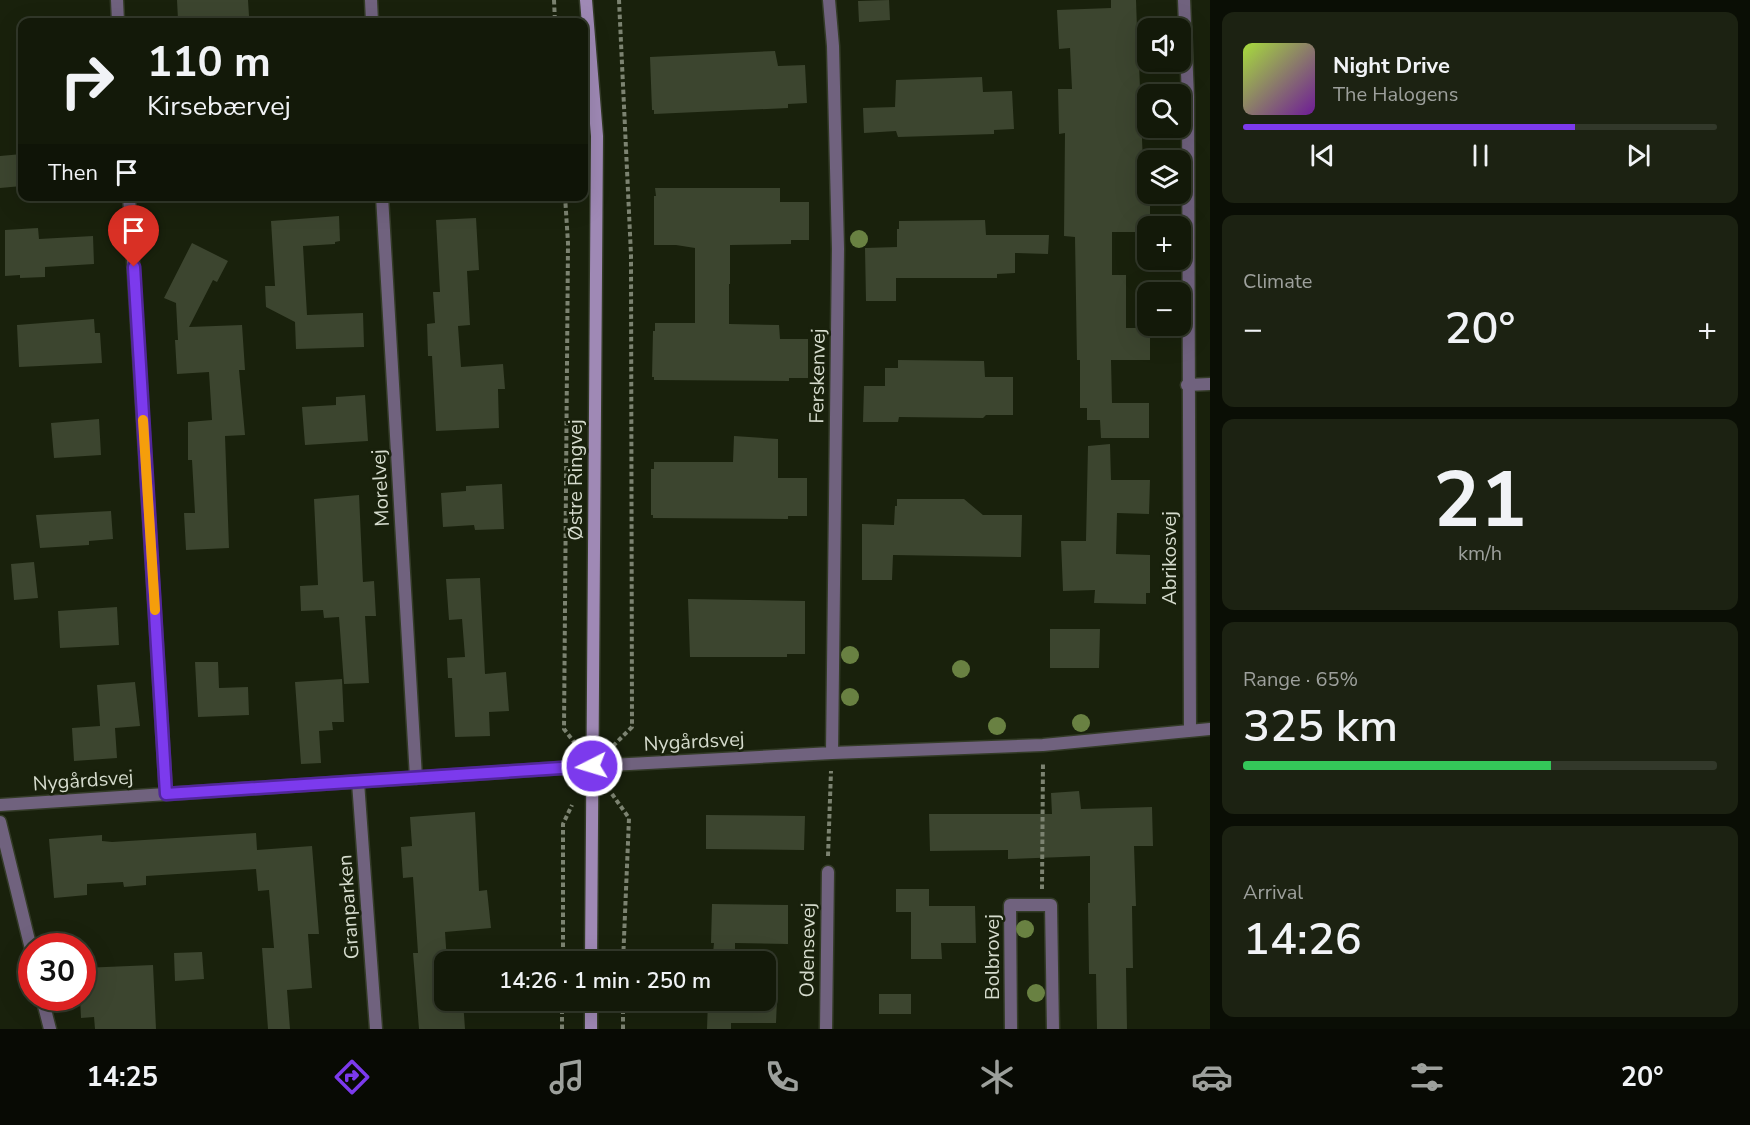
<!DOCTYPE html>
<meta charset="utf-8">
<style>
body{margin:0;font-family:"Nunito Sans",sans-serif;background:#1c2212;color:#f1f3f6;height:100vh;display:flex;flex-direction:column;font-size:22px;white-space:nowrap}
*{box-sizing:border-box;margin:0}
p{font-size:20px;color:#9da09c}
.icon{flex:none;width:33px;height:33px;fill:none;stroke:currentColor;stroke-width:2;stroke-linecap:round;stroke-linejoin:round}
.map{position:relative;flex:1;overflow:hidden}
.sheet{display:flex;flex-direction:column;gap:12px;padding:12px;background:#0a0e05;width:540px}
.sheet>*{flex:none}
.hud{position:absolute;left:18px;top:18px;width:570px;height:183px;border-radius:12px;box-shadow:0 6px 24px #0002,0 0 0 2px #32382a;background:#131909;color:#f1f3f6;overflow:hidden}
.fabs{position:absolute;left:1137px;top:18px;display:grid;gap:12px}
.fabs a{display:grid;place-items:center;width:54px;height:54px;border-radius:12px;background:#131909;box-shadow:0 6px 24px #0002,0 0 0 2px #32382a;font-size:30px}
.speed{position:absolute;left:18px;top:933px;display:flex;gap:12px;font-size:30px;font-weight:700;text-align:center}
.speed>*{display:grid;place-content:center;width:78px;height:78px;border-radius:50%;background:#131909;box-shadow:0 6px 24px #0002,0 0 0 2px #32382a;line-height:1}
.speed .limit{border:9px solid #d22;background:#fff;color:#111}
.pin{position:absolute;display:grid;place-items:center;width:51px;height:51px;color:#fff;margin:-62px -26px;border-radius:50% 50% 50% 0;rotate:-45deg;box-shadow:0 0 6px #0007}
.pin .icon{rotate:45deg}
.me{position:absolute;width:66px;margin:-33px;rotate:265deg;stroke-linejoin:round;filter:drop-shadow(0 0 4px #0008)}
.turn{display:flex;align-items:center;gap:21px;height:126px;padding:0 30px;font-size:27px}
.turn .icon{width:78px;height:78px;stroke-width:2.5}
.turn b{display:block;font-size:42px;line-height:51px}
.then{display:flex;align-items:center;height:57px;padding:0 30px;background:#0003;gap:12px;font-size:22px}
.big{font-size:45px;font-weight:600;line-height:1.1}
.sheet .tile{flex:1;display:flex;flex-direction:column;justify-content:center;gap:9px;min-width:0;padding:0 21px;border-radius:12px;background:#1c2212}
.sheet .dial{align-items:center;gap:0}
.dial b{font-size:78px;line-height:1}
.song{display:flex;align-items:center;gap:18px}
.cover{width:72px;height:72px;border-radius:9px;background:linear-gradient(135deg,hsl(80 70% 55%),hsl(280 70% 35%))}
.played{height:6px;border-radius:3px;background:linear-gradient(90deg,#7c3aed 70%,#32382a 70%)}
.keys{display:flex;justify-content:space-around;direction:ltr}
.heat{display:flex;justify-content:space-between;align-items:center;font-size:33px;direction:ltr}
.charge{height:9px;border-radius:4px;background:linear-gradient(90deg,#34c759 65%,#32382a 0)}
.trip{position:absolute;left:434px;top:951px;width:342px;height:60px;border-radius:12px;background:#131909;box-shadow:0 6px 24px #0002,0 0 0 2px #32382a;font-weight:600;line-height:60px;text-align:center}
.dock{display:flex;height:96px;justify-content:space-around;align-items:center;background:#080a04;color:#9da09c}
.dock .icon{width:42px;height:42px}
.dock .on{color:#7c3aed}
.dock b{font-size:27px;color:#f1f3f6}
main{display:flex;flex:1;min-height:0}
.map>svg:first-child{display:block}
</style>
<main>
<div class="map">
<svg width="1210" height="1029" viewBox="0 0 1210 1029">
<rect width="100%" height="100%" fill="#19210c"/>
<!-- building -->
<path fill="#3c452f" d="M177 0H248L249 16 239 17V22H212V18L178 20Z
M889 0 890 20 859 22 858 1Z
M1111 0H1136L1137 29 1148 37V54L1139 63 1143 164H1148V194H1150V226H1148V232H1112V275H1126V328H1150V360H1111L1112 403H1149V438H1101L1100 420H1087V408H1080V360H1077L1075 237 1064 236 1065 133 1059 134 1058 89H1072L1070 48 1059 49 1057 10 1111 8Z
M775 51 778 66 805 65 807 103 788 104V108L654 114V110H652L650 57Z
M982 77 983 92 1012 91 1014 129 994 130V134L898 137 896 131 864 133 863 108 895 107 896 80Z
M22 154V186L0 188V156Z
M655 188H780V202H809V240H791V244L730 245V284H729V324L779 325 780 339H808V378H789V381L654 380V377H652L653 331H655V323H695V248L676 245H654V196H656Z
M339 216 340 241 335 242V244L303 246 307 315 363 313 364 347 296 349 295 322 266 307 265 286H275L271 221Z
M476 218 479 270 467 271 470 325 458 326 461 367 503 364 505 389H498L499 428 436 431 432 356H428L427 324 435 323 433 292H440L436 220Z
M985 220 986 235H1049L1048 254 1015 253V273L997 274V278H896V301H866L865 248 897 247V229H899V221Z
M38 228 39 239 93 236 94 264 45 267V277L20 278V275L5 276V230Z
M192 243 228 261 217 282 213 280 189 327 242 325 245 370H239L245 435 225 436 229 548 186 550 184 513H195L192 460H188V422L212 420 209 372 177 374 175 340H178L176 303 164 298Z
M94 319 95 333H100L102 363 19 367 17 325Z
M898 360 984 361 985 377H1013V415H986L983 418 899 417 898 422H863L864 386H885V368H898Z
M365 395 368 441 305 445 302 407 336 405V397Z
M99 419 101 455 54 458 51 423Z
M734 436 778 439V478H807V516H788V519L653 518V515H651V469H654V462H733Z
M1110 444 1111 480H1150L1149 514 1117 513 1116 554 1150 555V593H1146V604L1094 603 1095 590 1063 591 1061 541H1086L1088 446Z
M502 484 504 529 475 530 474 525 443 527 441 493 466 491V486Z
M359 495 363 582 374 581 376 616H365L369 683 344 684 339 617 324 618 323 610 301 611 300 586 318 585 314 499Z
M897 499H964L983 515H1022L1021 557 893 555 892 580H862V524L894 525 895 506H897Z
M111 511 113 539 89 541V545L40 548 36 515Z
M34 562 38 598 14 600 11 564Z
M480 578 485 674 506 672 509 711 489 712 490 736 455 737 452 678H448L447 658 465 657 462 619 449 620 446 579Z
M688 599 805 601V654H787V657H690Z
M117 607 119 645 60 648 58 611Z
M1050 629H1100L1099 668H1050Z
M195 662H218L219 688 248 687 249 715 198 717Z
M342 679 344 722H332L333 730 319 731 321 763 301 764 295 682Z
M135 682 140 726 115 728 117 758 74 761 72 728 100 726 97 685Z
M1079 791 1081 809 1152 807 1153 846H1134L1136 906H1132L1133 968H1126L1127 1029H1097L1096 974H1089L1088 903H1090V856L1008 859V850L930 851 929 814H1052L1051 793Z
M475 812 479 891 487 890 491 928 445 932 447 962H444V1000H463L465 1029H419L413 953H418L413 877 403 878 401 847 412 846 410 817Z
M706 815 805 816 804 850 706 849Z
M256 833 257 850 312 846 319 934H308L312 988 287 990 290 1029H268L262 948H274L269 890 258 891 256 869 146 876V885L124 887 123 882 87 884V895L54 898 49 839 102 835V841L112 842Z
M896 889H929V906H975L976 943H941L942 959H911V912H896Z
M712 904 788 905V944L735 943V954L713 953 714 943H711Z
M202 952 204 979 175 981 174 953Z
M153 965 156 1029H95L94 1017 81 1018 80 998H82V968Z
M879 994H911V1014H879Z
M708 1000H777L776 1023H731V1029H707Z"/>
<g fill="none" stroke-linecap="round" stroke-linejoin="round">
<!-- street casing -->
<g stroke="#333b27" stroke-width="15">
<path id="street" d="M117 0 118 22
M371 0 372 22
M829 0 833 46 838 249 832 753
M1184 0 1188 97 1190 731
M129 196 166 794
M382 196 416 778
M1187 385 1210 384
M358 782 376 1029
M0 805 592 766 832 753 1043 745 1210 729
M0 822 32 953
M42 998 50 1029
M826 1029 828 872
M1011 1029 1010 905H1051L1053 1029"/>
</g>
<!-- secondary casing -->
<g stroke="#333b27" stroke-width="15">
<path id="secondary" d="M586 0 597 136 591 962
M591 1029V1000"/>
</g>
<!-- path -->
<path stroke="#7c8371" stroke-width="4" stroke-dasharray="4.5 3" stroke-linecap="butt" d="M554 0 555 22
M565 196 568 243 564 729 574 742
M613 746 632 727 631 255 619 0
M612 794 629 818 623 962
M828 856 831 771
M1042 889 1043 762
M563 962V824L572 805
M562 1029V1000
M623 1029V1000"/>
<!-- street -->
<use href="#street" stroke="#70627e" stroke-width="12"/>
<!-- secondary -->
<use href="#secondary" stroke="#9f89b5" stroke-width="12"/>
</g>
<!-- trees -->
<g fill="#698142">
<circle cx="859" cy="239" r="9"/>
<circle cx="850" cy="655" r="9"/>
<circle cx="961" cy="669" r="9"/>
<circle cx="850" cy="697" r="9"/>
<circle cx="1081" cy="723" r="9"/>
<circle cx="997" cy="726" r="9"/>
<circle cx="1025" cy="929" r="9"/>
<circle cx="1036" cy="993" r="9"/>
</g>
<g fill="none" stroke-linecap="round" stroke-linejoin="round">
<!-- route casing -->
<g stroke="#51269a" stroke-width="15">
<path id="route" d="M134 267 166 794 592 766"/>
</g>
<!-- route -->
<use href="#route" stroke="#7c3aed" stroke-width="10"/>
<!-- slow -->
<path stroke="#f59e0b" stroke-width="10" d="M143 420 155 610"/>
</g>
<g text-anchor="middle" stroke-width="5" stroke-linejoin="round" paint-order="stroke">
<!-- street labels -->
<g font-size="20" fill="#d5dbcd" stroke="#19210c">
<text transform="translate(817 376) rotate(-89)" y="7">Ferskenvej</text>
<text transform="translate(575 480) rotate(-90)" y="7">Østre Ringvej</text>
<text transform="translate(380 488) rotate(-93)" y="7">Morelvej</text>
<text transform="translate(1169 558) rotate(-90)" y="7">Abrikosvej</text>
<text transform="translate(694 741) rotate(-3)" y="7">Nygårdsvej</text>
<text transform="translate(83 780) rotate(-4)" y="7">Nygårdsvej</text>
<text transform="translate(348 907) rotate(-94)" y="7">Granparken</text>
<text transform="translate(807 950) rotate(-89)" y="7">Odensevej</text>
<text transform="translate(992 957) rotate(-90)" y="7">Bolbrovej</text>
</g>
</g>
</svg>
<div class="fabs">
<a><svg class="icon" aria-label="sound" viewBox="0 0 24 24"><path d="M4 9h4l5-4v14l-5-4H4zM17 9q2 3 0 6"/></svg></a>
<a><svg class="icon" aria-label="search" viewBox="0 0 24 24"><circle cx="10" cy="10" r="6"/><path d="M15 15l6 6"/></svg></a>
<a><svg class="icon" aria-label="layers" viewBox="0 0 24 24"><path d="M12 4l9 5-9 5-9-5zM3 14l9 5 9-5"/></svg></a>
<a>+</a>
<a>−</a>
</div>
<div class="speed"><div class="limit">30</div></div>
<div class="pin" style="left:134px;top:267px;background:#d93025"><svg class="icon" aria-label="arrive" viewBox="0 0 24 24"><path d="M6 21V4h12l-3 4 3 4H6"/></svg></div>
<svg class="me" style="left:592px;top:766px" viewBox="-20 -20 40 40"><circle r="17" fill="#7c3aed" stroke="#fff" stroke-width="3"/><path d="M0-11L8 9 0 5-8 9z" fill="#fff"/></svg>
<div class="trip">14:26 · 1 min · 250 m</div>
<div class="hud">
<div class="turn"><svg class="icon" aria-label="right" viewBox="0 0 24 24"><path d="M7 20v-9h11M14 6l5 5-5 5"/></svg><div><b>110 m</b>Kirsebærvej</div></div>
<div class="then">Then<svg class="icon" aria-label="arrive" viewBox="0 0 24 24"><path d="M6 21V4h12l-3 4 3 4H6"/></svg></div>
</div>
</div>
<section class="sheet">
<div class="tile">
<div class="song"><i class="cover"></i><div><b>Night Drive</b><p>The Halogens</p></div></div>
<div class="played"></div>
<div class="keys"><svg class="icon" aria-label="previous" viewBox="0 0 24 24"><path d="M18 5L8 12l10 7zM5 5v14"/></svg><svg class="icon" aria-label="pause" viewBox="0 0 24 24"><path d="M8 5v14M16 5v14"/></svg><svg class="icon" aria-label="next" viewBox="0 0 24 24"><path d="M6 5l10 7-10 7zM19 5v14"/></svg></div>
</div>
<div class="tile"><p>Climate</p>
<div class="heat"><a>−</a><b class="big">20°</b><a>+</a></div>
</div>
<div class="tile dial"><b>21</b><p>km/h</p></div>
<div class="tile"><p>Range · 65%</p><b class="big">325 km</b><div class="charge"></div></div>
<div class="tile"><p>Arrival</p><b class="big">14:26</b></div>
</section>
</main>
<nav class="dock">
<b>14:25</b>
<svg class="icon on" aria-label="directions" viewBox="0 0 24 24"><path d="M12 3l9 9-9 9-9-9zM9 14v-3h6M13 9l2 2-2 2"/></svg>
<svg class="icon" aria-label="music" viewBox="0 0 24 24"><path d="M9 18V5l10-2v13"/><circle cx="6" cy="18" r="3"/><circle cx="16" cy="16" r="3"/></svg>
<svg class="icon" aria-label="phone" viewBox="0 0 24 24"><path d="M5 4h4l2 5-3 2q2 4 5 5l2-3 5 2v4C11 20 4 13 5 4z"/></svg>
<svg class="icon" aria-label="climate" viewBox="0 0 24 24"><path d="M12 3v18M4 7l16 10M4 17L20 7"/></svg>
<svg class="icon" aria-label="car" viewBox="0 0 24 24"><path d="M5 17H2v-5l4-1 3-4h7l3 4 3 1v5h-3M9 17h6M6 11h13"/><circle cx="7" cy="17" r="2"/><circle cx="17" cy="17" r="2"/></svg>
<svg class="icon" aria-label="filters" viewBox="0 0 24 24"><path d="M4 7h16M4 17h16"/><circle cx="9" cy="7" r="2"/><circle cx="15" cy="17" r="2"/></svg>
<b>20°</b>
</nav>
